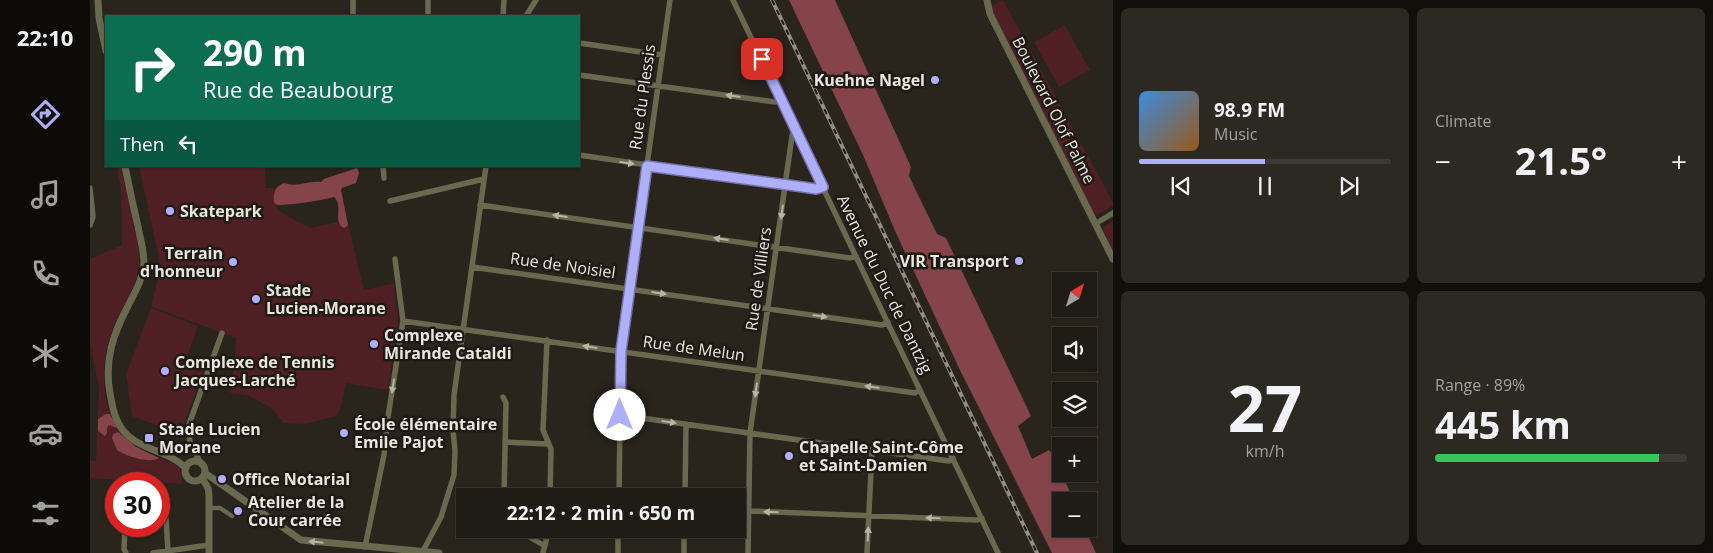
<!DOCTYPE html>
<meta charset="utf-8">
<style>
body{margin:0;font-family:"Open Sans",sans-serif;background:#2c2822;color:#f1f3f6;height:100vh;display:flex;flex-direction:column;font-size:19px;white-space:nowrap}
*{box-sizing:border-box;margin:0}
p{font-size:16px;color:#a1a1a0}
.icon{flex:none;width:28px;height:28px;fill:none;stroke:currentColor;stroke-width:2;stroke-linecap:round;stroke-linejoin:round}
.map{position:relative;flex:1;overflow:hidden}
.panel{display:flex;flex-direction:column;gap:8px;padding:8px;background:#110f0c;width:600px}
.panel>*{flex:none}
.guide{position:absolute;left:15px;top:15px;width:475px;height:152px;border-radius:0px;box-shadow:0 1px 4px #0004,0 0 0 1px #3c3934;background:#0b6e4f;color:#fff;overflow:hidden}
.needle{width:32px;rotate:38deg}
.buttons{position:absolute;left:962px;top:272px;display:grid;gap:10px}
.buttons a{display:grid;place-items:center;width:45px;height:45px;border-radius:0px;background:#1f1b15;box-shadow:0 1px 4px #0004,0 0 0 1px #3c3934;font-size:25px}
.speed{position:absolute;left:15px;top:472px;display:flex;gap:10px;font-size:25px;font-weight:700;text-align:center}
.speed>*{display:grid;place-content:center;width:65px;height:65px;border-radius:50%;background:#1f1b15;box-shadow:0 1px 4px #0004,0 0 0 1px #3c3934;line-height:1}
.speed .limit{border:8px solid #d22;background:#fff;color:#111}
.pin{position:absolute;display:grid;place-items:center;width:42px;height:42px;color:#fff;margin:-21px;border-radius:10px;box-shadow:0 2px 8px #0006}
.me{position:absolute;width:55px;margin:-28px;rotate:0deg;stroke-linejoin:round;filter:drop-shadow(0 0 4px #0008)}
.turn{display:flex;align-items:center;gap:18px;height:105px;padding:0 15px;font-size:22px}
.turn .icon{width:65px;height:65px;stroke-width:2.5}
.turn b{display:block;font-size:35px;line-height:42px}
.then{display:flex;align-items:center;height:48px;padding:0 15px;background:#0003;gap:10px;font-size:19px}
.big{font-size:38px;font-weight:700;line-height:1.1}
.panel .card{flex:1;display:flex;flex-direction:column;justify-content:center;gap:8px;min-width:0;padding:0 18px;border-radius:8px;background:#2c2822}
.panel .dial{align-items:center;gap:0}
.dial b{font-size:65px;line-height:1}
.song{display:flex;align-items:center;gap:15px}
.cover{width:60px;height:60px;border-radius:8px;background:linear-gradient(135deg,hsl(210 70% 55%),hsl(30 70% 35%))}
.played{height:5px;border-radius:2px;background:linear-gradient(90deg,#aeaefa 50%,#3c3934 50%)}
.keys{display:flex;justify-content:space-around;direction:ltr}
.heat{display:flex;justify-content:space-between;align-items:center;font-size:28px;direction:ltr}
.charge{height:8px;border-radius:4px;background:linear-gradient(90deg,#34c759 89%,#3c3934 0)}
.panel .tiles{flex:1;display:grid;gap:8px;grid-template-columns:repeat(2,1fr)}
.trip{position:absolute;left:366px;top:488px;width:290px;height:50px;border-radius:0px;background:#1f1b15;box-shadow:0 1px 4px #0004,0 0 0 1px #3c3934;font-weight:700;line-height:50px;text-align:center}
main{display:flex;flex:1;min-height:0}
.dock{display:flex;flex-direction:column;width:90px;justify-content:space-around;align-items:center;background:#0c0b08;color:#a1a1a0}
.dock .icon{width:35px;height:35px}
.dock .selected{color:#aeaefa}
.dock b{font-size:22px;color:#f1f3f6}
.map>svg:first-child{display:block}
</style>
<main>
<nav class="dock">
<b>22:10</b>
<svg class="icon selected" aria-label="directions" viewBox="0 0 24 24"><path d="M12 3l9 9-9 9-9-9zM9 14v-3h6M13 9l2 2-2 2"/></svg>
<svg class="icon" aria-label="music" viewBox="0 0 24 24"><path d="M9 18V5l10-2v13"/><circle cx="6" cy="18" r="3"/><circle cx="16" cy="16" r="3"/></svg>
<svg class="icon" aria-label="phone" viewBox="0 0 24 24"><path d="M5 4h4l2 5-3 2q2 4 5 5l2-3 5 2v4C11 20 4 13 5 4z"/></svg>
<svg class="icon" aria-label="climate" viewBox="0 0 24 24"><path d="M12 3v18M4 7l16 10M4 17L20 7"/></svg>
<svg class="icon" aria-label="car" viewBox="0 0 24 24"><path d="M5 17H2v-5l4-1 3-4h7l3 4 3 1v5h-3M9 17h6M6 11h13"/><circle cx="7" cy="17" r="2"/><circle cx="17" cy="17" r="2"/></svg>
<svg class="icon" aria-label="filters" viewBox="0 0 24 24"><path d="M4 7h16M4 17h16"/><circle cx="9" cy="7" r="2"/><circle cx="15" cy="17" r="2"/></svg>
</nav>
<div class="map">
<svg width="1023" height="553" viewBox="0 0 1023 553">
<rect width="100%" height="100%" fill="#29241c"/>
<!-- green -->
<path fill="#4e1f23" d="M913 0 1023 202V206L1007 215 1003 212 903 13 901 6Z
M975 25 1000 70 969 87 944 42Z
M27 166H32L49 251C52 281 35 300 24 326 10 357 8 414 36 438 50 451 69 457 86 465L87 464 90 468 92 484 0 478V461H6L9 388 0 343V259L32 245 31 191Z
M49 166H175L176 188H184L187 210 220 228 257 220 274 290 304 283 308 322 298 390 256 383 251 407 246 416 215 424 193 423 183 409 157 395 140 393 145 358 146 338 61 307 69 275 68 254Z
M1023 221V252L1013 229V227Z
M61 308 108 326 96 360 115 367 95 421 93 435 42 416 36 374Z"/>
<!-- forest -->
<path fill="#854449" d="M699 0H745L821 167 819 176 847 234 856 238 941 416 928 426 942 459 959 450 964 456 984 501H971V529H995L1006 553H962L869 368 806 233 773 155Z
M267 168 269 173 266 183 252 188 251 190 258 225 254 228C242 221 254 206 244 197 228 201 203 205 187 205L184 202C183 192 185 187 194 183 209 188 217 180 231 182L234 179Z
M16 414H20L27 428 19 425 17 428V433L15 436 8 431V419Z
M28 432 46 447 69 458C59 464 36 456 27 450L22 438 23 434Z"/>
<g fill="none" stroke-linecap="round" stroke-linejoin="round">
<!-- pedestrian -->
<path stroke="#68694e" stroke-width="4.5" d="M119 508H130L142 516"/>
<!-- minor -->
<path stroke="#68694e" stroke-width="5.5" d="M263 0V16
M643 0 908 553
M338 16V0
M413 16 414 0
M436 16 446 0
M489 43 572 55
M489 75 685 102 691 100
M489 155 695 185 726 189 733 187
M293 166 294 178
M0 188 3 217 0 225
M300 201 394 179
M390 205 760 258 766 256
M1005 224 1023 213
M382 267 792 325 798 322
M313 321 825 393 830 390
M457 340 453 430 461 449 460 496
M413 397 416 403 414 496
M530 415 859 461 863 458
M415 442 458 444
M110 462 100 442 98 427 132 333
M529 496 531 351 580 0
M595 496 596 424
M659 511 887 520 892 518
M69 514 76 518 78 551
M35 526 34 549 36 553
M426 529 455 546
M275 547 294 455 298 417 313 321 305 259
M333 551 351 517 364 475 365 451 363 430 364 395 396 166
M63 553 119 545
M453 553 459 529
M528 553V529
M594 553V529
M658 553 660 433 702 136 705 129
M777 553 782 450"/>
<!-- tertiary -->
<path stroke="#68694e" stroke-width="7" d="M8 0 9 18 16 51
M897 0 900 14 1023 259
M35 166C39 186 43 206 48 226 50 238 54 251 54 263 53 279 45 292 38 306 23 334 14 361 20 393 22 405 24 418 32 429 47 450 78 450 96 468
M95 471a10 10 0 1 1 20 0a10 10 0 1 1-20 0Z
M115 473 211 540 349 553
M112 478 118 488 119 495V553"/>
<!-- rail casing -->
<g stroke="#928f88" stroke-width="4">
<path id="rail" d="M682 0 947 553"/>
</g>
<!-- rail -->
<use href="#rail" stroke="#1f1a13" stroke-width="2" stroke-dasharray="5.5" stroke-linecap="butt"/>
</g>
<!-- one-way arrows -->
<defs><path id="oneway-solid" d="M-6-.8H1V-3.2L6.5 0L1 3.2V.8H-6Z" transform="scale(1.25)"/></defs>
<g fill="#b5b4a6">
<use href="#oneway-solid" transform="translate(643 96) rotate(-172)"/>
<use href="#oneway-solid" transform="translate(537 163) rotate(9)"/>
<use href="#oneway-solid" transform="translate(692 212) rotate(97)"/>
<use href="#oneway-solid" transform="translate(470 216) rotate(-172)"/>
<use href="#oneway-solid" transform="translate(631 239) rotate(-172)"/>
<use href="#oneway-solid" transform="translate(569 293) rotate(8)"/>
<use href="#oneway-solid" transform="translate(730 316) rotate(8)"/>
<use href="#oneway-solid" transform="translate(500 347) rotate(-172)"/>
<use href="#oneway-solid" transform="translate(303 386) rotate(99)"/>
<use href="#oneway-solid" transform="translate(782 387) rotate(-172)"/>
<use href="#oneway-solid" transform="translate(666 390) rotate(98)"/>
<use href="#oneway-solid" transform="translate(579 422) rotate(8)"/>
<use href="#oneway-solid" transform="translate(681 512) rotate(-178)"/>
<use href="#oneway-solid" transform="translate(843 518) rotate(-178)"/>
<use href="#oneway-solid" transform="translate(778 534) rotate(-87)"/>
<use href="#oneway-solid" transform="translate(226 542) rotate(-174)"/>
</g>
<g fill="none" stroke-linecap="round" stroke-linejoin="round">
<!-- route casing -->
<g stroke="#7171a2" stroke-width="12">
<path id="route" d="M530 415 531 351 557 166 713 187 726 189 733 187 672 59"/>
</g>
<!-- route -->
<use href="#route" stroke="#aeaefa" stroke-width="9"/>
</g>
<!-- markers -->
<g fill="#aeaefa" stroke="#1f1a13" stroke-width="2">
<circle cx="845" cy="80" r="5"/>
<circle cx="80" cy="211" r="5"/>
<circle cx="929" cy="261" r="5"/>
<circle cx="143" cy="262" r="5"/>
<circle cx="166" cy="299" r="5"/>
<circle cx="284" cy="344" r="5"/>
<circle cx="75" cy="371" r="5"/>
<circle cx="254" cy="433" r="5"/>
<rect x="54" y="433" width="10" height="10" rx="2.5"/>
<circle cx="699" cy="456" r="5"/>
<circle cx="132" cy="479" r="5"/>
<circle cx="148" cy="511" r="5"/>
</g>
<g text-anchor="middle" stroke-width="5" stroke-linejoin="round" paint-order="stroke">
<!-- poi labels -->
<g font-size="16" font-weight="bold" fill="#e9e6e0" stroke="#1f1a13" text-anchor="start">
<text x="835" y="86" text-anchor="end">Kuehne Nagel</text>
<text x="90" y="217">Skatepark</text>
<text x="133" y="259" text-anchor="end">Terrain<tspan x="133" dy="18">d'honneur</tspan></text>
<text x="919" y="267" text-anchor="end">VIR Transport</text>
<text x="176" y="296">Stade<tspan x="176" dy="18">Lucien-Morane</tspan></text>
<text x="294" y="341">Complexe<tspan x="294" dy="18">Mirande Cataldi</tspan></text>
<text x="85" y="368">Complexe de Tennis<tspan x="85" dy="18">Jacques-Larché</tspan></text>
<text x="264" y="430">École élémentaire<tspan x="264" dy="18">Emile Pajot</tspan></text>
<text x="69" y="435">Stade Lucien<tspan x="69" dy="18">Morane</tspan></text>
<text x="709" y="453">Chapelle Saint-Côme<tspan x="709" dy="18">et Saint-Damien</tspan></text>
<text x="142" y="485">Office Notarial</text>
<text x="158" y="508">Atelier de la<tspan x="158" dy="18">Cour carrée</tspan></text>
</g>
<!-- street labels -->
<g font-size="16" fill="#e9e6e0" stroke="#1f1a13">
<text transform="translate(552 97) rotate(-82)" y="6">Rue du Plessis</text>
<text transform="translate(964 110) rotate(63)" y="6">Boulevard Olof Palme</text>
<text transform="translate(473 265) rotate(8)" y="6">Rue de Noisiel</text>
<text transform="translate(668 279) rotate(-82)" y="6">Rue de Villiers</text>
<text transform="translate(795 284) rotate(64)" y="6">Avenue du Duc de Dantzig</text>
<text transform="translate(604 348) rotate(8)" y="6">Rue de Melun</text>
</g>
</g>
</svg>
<div class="buttons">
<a><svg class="needle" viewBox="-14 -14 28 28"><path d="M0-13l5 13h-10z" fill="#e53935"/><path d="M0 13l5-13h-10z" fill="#a1a1a0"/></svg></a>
<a><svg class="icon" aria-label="sound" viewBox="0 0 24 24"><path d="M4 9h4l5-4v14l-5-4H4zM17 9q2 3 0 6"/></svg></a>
<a><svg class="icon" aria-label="layers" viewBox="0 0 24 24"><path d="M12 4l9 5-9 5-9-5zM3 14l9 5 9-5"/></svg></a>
<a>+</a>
<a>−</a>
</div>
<div class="speed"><div class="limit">30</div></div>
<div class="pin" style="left:672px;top:59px;background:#d93025"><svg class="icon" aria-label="arrive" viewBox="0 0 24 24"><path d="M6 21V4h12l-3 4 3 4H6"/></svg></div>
<svg class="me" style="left:530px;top:415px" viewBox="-20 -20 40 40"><circle r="19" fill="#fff"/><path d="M0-13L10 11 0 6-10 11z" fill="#aeaefa"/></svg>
<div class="trip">22:12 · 2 min · 650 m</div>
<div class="guide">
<div class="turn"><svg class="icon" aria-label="right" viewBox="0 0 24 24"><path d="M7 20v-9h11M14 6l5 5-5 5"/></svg><div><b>290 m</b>Rue de Beaubourg</div></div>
<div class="then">Then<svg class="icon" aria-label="left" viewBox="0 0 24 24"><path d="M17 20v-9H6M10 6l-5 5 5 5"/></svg></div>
</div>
</div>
<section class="panel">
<div class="tiles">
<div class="card">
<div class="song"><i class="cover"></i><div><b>98.9 FM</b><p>Music</p></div></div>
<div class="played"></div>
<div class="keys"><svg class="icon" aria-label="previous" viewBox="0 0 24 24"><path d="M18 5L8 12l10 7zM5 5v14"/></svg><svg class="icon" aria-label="pause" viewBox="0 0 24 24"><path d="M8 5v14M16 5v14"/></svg><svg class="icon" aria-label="next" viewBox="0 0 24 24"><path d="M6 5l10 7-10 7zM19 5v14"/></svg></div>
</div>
<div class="card"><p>Climate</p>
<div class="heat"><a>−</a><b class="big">21.5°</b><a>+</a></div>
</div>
<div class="card dial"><b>27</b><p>km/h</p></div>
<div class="card"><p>Range · 89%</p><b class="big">445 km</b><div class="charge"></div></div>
</div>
</section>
</main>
